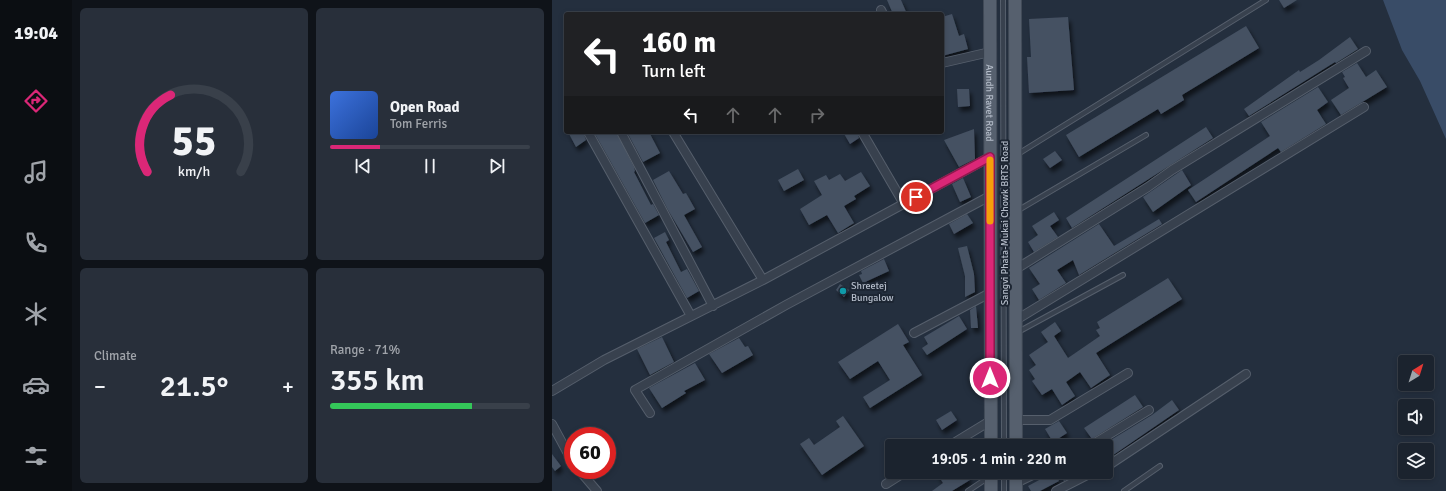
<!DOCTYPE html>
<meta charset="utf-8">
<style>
body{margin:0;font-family:Signika,sans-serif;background:#282f3a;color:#f1f3f6;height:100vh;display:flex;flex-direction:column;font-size:15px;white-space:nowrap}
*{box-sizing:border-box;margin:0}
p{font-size:13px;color:#a0a4aa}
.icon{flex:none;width:22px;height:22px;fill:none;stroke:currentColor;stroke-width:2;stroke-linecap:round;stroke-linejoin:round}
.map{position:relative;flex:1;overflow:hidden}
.drawer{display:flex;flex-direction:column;gap:8px;padding:8px;background:#0f1319;width:480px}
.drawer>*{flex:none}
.hud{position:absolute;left:12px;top:12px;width:380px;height:122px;border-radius:4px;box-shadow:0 2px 6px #0003,0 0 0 1px #39404a;background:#202124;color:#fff;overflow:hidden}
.needle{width:26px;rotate:38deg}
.buttons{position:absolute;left:846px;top:355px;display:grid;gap:8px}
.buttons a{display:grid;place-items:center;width:36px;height:36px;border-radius:4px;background:#1b232e;box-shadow:0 2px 6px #0003,0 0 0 1px #39404a;font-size:20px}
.speed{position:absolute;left:12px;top:427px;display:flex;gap:8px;font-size:20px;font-weight:700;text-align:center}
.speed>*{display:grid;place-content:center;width:52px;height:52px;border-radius:50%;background:#1b232e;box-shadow:0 2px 6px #0003,0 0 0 1px #39404a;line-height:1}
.speed .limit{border:6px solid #d22;background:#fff;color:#111}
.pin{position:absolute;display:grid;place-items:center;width:34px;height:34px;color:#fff;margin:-17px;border:2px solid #fff;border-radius:50%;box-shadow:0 1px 4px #0007}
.me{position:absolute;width:44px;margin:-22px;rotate:0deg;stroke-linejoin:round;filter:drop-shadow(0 0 3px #0008)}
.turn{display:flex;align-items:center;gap:14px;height:84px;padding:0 12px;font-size:18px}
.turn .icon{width:52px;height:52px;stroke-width:2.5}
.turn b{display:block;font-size:28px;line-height:34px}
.lanes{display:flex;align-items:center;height:38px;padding:0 12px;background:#0003;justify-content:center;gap:20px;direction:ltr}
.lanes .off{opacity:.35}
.big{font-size:30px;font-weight:600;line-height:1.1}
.drawer .card{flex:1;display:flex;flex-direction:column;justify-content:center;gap:6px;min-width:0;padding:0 14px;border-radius:6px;background:#282f3a}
.drawer .dial{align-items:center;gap:0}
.dial svg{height:104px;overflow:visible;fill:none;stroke:#39404a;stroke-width:7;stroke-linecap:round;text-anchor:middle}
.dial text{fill:#f1f3f6;stroke:none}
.song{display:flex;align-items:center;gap:12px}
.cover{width:48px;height:48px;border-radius:6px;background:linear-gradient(135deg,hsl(220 70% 55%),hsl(220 70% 35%))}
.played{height:4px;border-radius:2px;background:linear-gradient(90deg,#db2777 25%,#39404a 25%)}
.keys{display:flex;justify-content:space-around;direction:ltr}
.heat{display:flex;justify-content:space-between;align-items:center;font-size:22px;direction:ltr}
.charge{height:6px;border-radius:3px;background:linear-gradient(90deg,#34c759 71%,#39404a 0)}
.drawer .tiles{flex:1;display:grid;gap:8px;grid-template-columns:repeat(2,1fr)}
.trip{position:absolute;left:333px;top:439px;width:228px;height:40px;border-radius:4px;background:#1b232e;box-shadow:0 2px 6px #0003,0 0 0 1px #39404a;font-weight:600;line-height:40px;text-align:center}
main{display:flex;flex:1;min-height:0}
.tabs{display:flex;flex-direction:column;width:72px;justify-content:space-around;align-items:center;background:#0b0e12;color:#a0a4aa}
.tabs .icon{width:28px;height:28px}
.tabs .current{color:#db2777}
.tabs b{font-size:18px;color:#f1f3f6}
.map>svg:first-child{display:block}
</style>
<main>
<nav class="tabs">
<b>19:04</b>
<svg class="icon current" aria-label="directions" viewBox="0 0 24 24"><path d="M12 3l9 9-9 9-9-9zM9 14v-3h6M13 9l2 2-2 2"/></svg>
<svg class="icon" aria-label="music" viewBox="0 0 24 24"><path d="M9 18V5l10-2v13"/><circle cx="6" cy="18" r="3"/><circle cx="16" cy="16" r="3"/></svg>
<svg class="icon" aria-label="phone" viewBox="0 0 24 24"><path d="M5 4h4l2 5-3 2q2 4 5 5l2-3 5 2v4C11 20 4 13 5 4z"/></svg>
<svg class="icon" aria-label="climate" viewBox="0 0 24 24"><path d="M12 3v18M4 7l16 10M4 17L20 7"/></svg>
<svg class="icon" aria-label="car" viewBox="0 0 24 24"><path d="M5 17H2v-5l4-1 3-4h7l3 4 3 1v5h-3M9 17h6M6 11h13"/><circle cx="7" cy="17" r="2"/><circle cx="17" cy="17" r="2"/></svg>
<svg class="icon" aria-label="filters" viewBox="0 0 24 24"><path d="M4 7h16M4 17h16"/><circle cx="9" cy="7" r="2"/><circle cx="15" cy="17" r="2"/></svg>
</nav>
<section class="drawer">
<div class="tiles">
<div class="card dial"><svg viewBox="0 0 100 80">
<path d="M14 69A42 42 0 1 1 86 69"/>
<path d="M14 69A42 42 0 0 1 32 10" stroke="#db2777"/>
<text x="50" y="56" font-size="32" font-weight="700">55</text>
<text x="50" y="72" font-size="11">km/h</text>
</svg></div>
<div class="card">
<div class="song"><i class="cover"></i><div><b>Open Road</b><p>Tom Ferris</p></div></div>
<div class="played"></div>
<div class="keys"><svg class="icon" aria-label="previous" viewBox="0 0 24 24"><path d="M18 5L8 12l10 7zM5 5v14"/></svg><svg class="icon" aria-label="pause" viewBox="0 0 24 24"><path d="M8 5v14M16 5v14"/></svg><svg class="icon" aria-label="next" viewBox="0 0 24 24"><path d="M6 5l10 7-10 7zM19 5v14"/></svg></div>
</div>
<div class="card"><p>Climate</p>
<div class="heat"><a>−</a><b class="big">21.5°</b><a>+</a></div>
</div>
<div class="card"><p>Range · 71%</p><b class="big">355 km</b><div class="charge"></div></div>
</div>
</section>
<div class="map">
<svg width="894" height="491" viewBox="0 0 894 491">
<defs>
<filter id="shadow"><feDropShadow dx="2.5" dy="4.5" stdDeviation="2" flood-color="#0009"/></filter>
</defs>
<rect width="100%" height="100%" fill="#242f3e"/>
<!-- water -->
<path fill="#394c67" d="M831 0H894V139L868 81 850 50Z"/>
<!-- building -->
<path fill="#455162" filter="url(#shadow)" d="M335 0H349L355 14H341Z
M727 0H745L732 8Z
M400 14 407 36 412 34 416 49 390 56V17Z
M516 17 522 90 477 93 475 57H479L477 19Z
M694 26 707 48 630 95 632 100 609 114 606 109 527 157 514 135Z
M798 37 806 49 784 63 783 62 697 116 692 109 747 70 748 72 767 60Z
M805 63 814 77 824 70 835 87 789 115 779 100 797 88 791 78 793 77 790 72Z
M766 87 776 102 765 110 774 124 729 152 726 148 644 202 636 190 718 136 709 122Z
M405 89H417L418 106 406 107Z
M654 127 661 138 520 228 514 218Z
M422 129 423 159 407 167 392 140Z
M16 132H31L34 140 24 147Z
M42 132H64L82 167 83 171 82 172 99 205 101 204 107 215 93 223Z
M75 132H97L108 153 91 162Z
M291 132H305L307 138 298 144Z
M503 151 510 160 498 168 491 159Z
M246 169 252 180 232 191 226 180Z
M630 170 639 185 601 212 591 197Z
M117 171 131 194 134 193 143 209 132 215 150 247 141 252 116 210 101 180Z
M309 172 318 186 302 196 304 199 292 206 302 223 286 233 275 215 257 225 248 209 270 195 262 181 274 175 277 180 288 174 293 181Z
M411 178 419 197 408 202 400 184Z
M502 212 507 220 498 226 506 237 482 252 476 242 486 235 480 226Z
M415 214 421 223 402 234 397 224Z
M607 219 610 224 527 275 521 260 505 270 514 283 487 300 480 289 488 284 477 268 547 224 562 246Z
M113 232 117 240 114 242 129 272 135 269 147 291 135 298 102 238Z
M415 246 422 274 423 292 413 297V276L406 248Z
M332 259 337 271 311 283 307 275 310 274 309 271Z
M616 278 630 299 544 353 558 375 539 388 528 372 514 382 523 396 510 405 500 389 490 395 480 381 483 379 477 370 484 365 477 355 496 342 489 332 503 322 509 331 502 336 516 358 548 336 544 330 548 328 545 322Z
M288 284 297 290 292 297 284 290Z
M424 306 426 328H419L418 310Z
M407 316 415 329 375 355 370 348 376 344 372 337Z
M346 324 357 342 351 345 370 375 318 408 311 397 338 380 326 361 298 379 286 362Z
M110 337 122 362 98 375 85 349Z
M187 338 193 347 196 346 201 355 170 373 157 354Z
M143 363 153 380 132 391 134 393 110 408 97 388Z
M583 395 591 407 540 439 532 428Z
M620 400 627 410 554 460V446H549L600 415Z
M399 411 405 420 390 430 384 420Z
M291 416 312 446 270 475 248 444 257 438 262 445 288 427 284 421Z
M507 421 515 433 501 442 493 429Z
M0 454 9 466 3 471 0 467Z
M384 472H413L418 480 400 491H380L391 483Z
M502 472 507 481 488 491H479L476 486Z
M512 472H529L512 481 508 475Z"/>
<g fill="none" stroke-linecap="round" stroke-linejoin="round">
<!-- service casing -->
<g stroke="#565f6c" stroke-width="6">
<path id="service" d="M451 0 452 446
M466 154 714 0
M465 211 594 135
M466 332 571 275
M416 491 437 477
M452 491V472
M572 491 608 466"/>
</g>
<!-- minor casing -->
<g stroke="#565f6c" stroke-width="10">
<path id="minor" d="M329 10 331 14
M390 63 438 52
M36 132 139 316
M69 132 161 306
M121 132 211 280
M310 132 352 204
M464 269 596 187 620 170 814 51
M464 320 812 107
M362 333 438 293
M0 391 52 360 211 280 438 157
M98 413 83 390 234 305 438 196
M464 420H498L576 373
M0 424 21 463
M397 446 438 421
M538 446 597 410
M554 467 694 374
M27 470 45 491
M464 483 487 472
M334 484 353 472
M504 491 541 472"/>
</g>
<!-- primary casing -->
<g stroke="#414a57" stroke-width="14">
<g id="primary">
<path id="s1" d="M438 0 439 446"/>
<path d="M463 0 464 446"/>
<path d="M439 472V491"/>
<path d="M464 491V472"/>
</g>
</g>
<!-- service -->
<use href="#service" stroke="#38414e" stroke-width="4"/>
<!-- minor -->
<use href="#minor" stroke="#38414e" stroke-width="8"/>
<!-- primary -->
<use href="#primary" stroke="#56606e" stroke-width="12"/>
</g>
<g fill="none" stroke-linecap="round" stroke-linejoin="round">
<!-- route casing -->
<g stroke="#8e194d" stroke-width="10">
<path id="route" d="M364 197 438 157V378"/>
</g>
<!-- route -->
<use href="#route" stroke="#db2777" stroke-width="7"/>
<!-- slow -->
<path stroke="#f59e0b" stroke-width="7" d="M438 160V221"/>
</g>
<!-- markers -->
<circle fill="#0f9aa8" stroke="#1d2633" stroke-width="1.5" cx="291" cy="291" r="4"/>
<g text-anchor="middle" stroke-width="4" stroke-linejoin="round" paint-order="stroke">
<!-- street labels -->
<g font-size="10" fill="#b4bcc9" stroke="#1d2633">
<text dy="4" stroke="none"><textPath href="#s1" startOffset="103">Aundh Ravet Road</textPath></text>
<text transform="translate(452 223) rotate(-90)" y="4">Sangvi Phata-Mukai Chowk BRTS Road</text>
</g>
<!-- poi labels -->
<g font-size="10" fill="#b4bcc9" stroke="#1d2633" text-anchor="start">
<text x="299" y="289">Shreetej<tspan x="299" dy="12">Bungalow</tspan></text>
</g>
</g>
</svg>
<div class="buttons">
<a><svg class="needle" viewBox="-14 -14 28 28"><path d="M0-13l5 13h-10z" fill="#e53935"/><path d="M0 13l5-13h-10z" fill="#a0a4aa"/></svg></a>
<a><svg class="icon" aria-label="sound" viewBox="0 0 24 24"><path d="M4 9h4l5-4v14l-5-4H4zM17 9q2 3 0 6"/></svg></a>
<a><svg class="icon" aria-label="layers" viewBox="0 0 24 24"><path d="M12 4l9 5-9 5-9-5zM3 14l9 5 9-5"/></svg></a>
</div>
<div class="speed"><div class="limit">60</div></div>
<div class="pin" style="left:364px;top:197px;background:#d93025"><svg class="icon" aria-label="arrive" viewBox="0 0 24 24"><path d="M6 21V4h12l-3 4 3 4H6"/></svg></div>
<svg class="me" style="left:438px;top:378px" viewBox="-20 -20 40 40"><circle r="17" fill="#db2777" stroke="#fff" stroke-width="3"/><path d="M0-11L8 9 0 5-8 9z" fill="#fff"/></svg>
<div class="trip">19:05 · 1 min · 220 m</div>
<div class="hud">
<div class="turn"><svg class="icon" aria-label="left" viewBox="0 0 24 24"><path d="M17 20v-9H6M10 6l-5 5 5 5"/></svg><div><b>160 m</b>Turn left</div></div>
<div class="lanes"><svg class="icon" aria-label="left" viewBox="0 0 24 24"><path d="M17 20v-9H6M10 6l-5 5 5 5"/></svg><svg class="icon off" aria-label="ahead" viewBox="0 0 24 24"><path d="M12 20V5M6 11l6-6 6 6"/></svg><svg class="icon off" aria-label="ahead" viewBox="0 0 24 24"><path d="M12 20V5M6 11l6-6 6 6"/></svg><svg class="icon off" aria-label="right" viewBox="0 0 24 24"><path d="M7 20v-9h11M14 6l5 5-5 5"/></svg></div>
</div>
</div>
</main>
